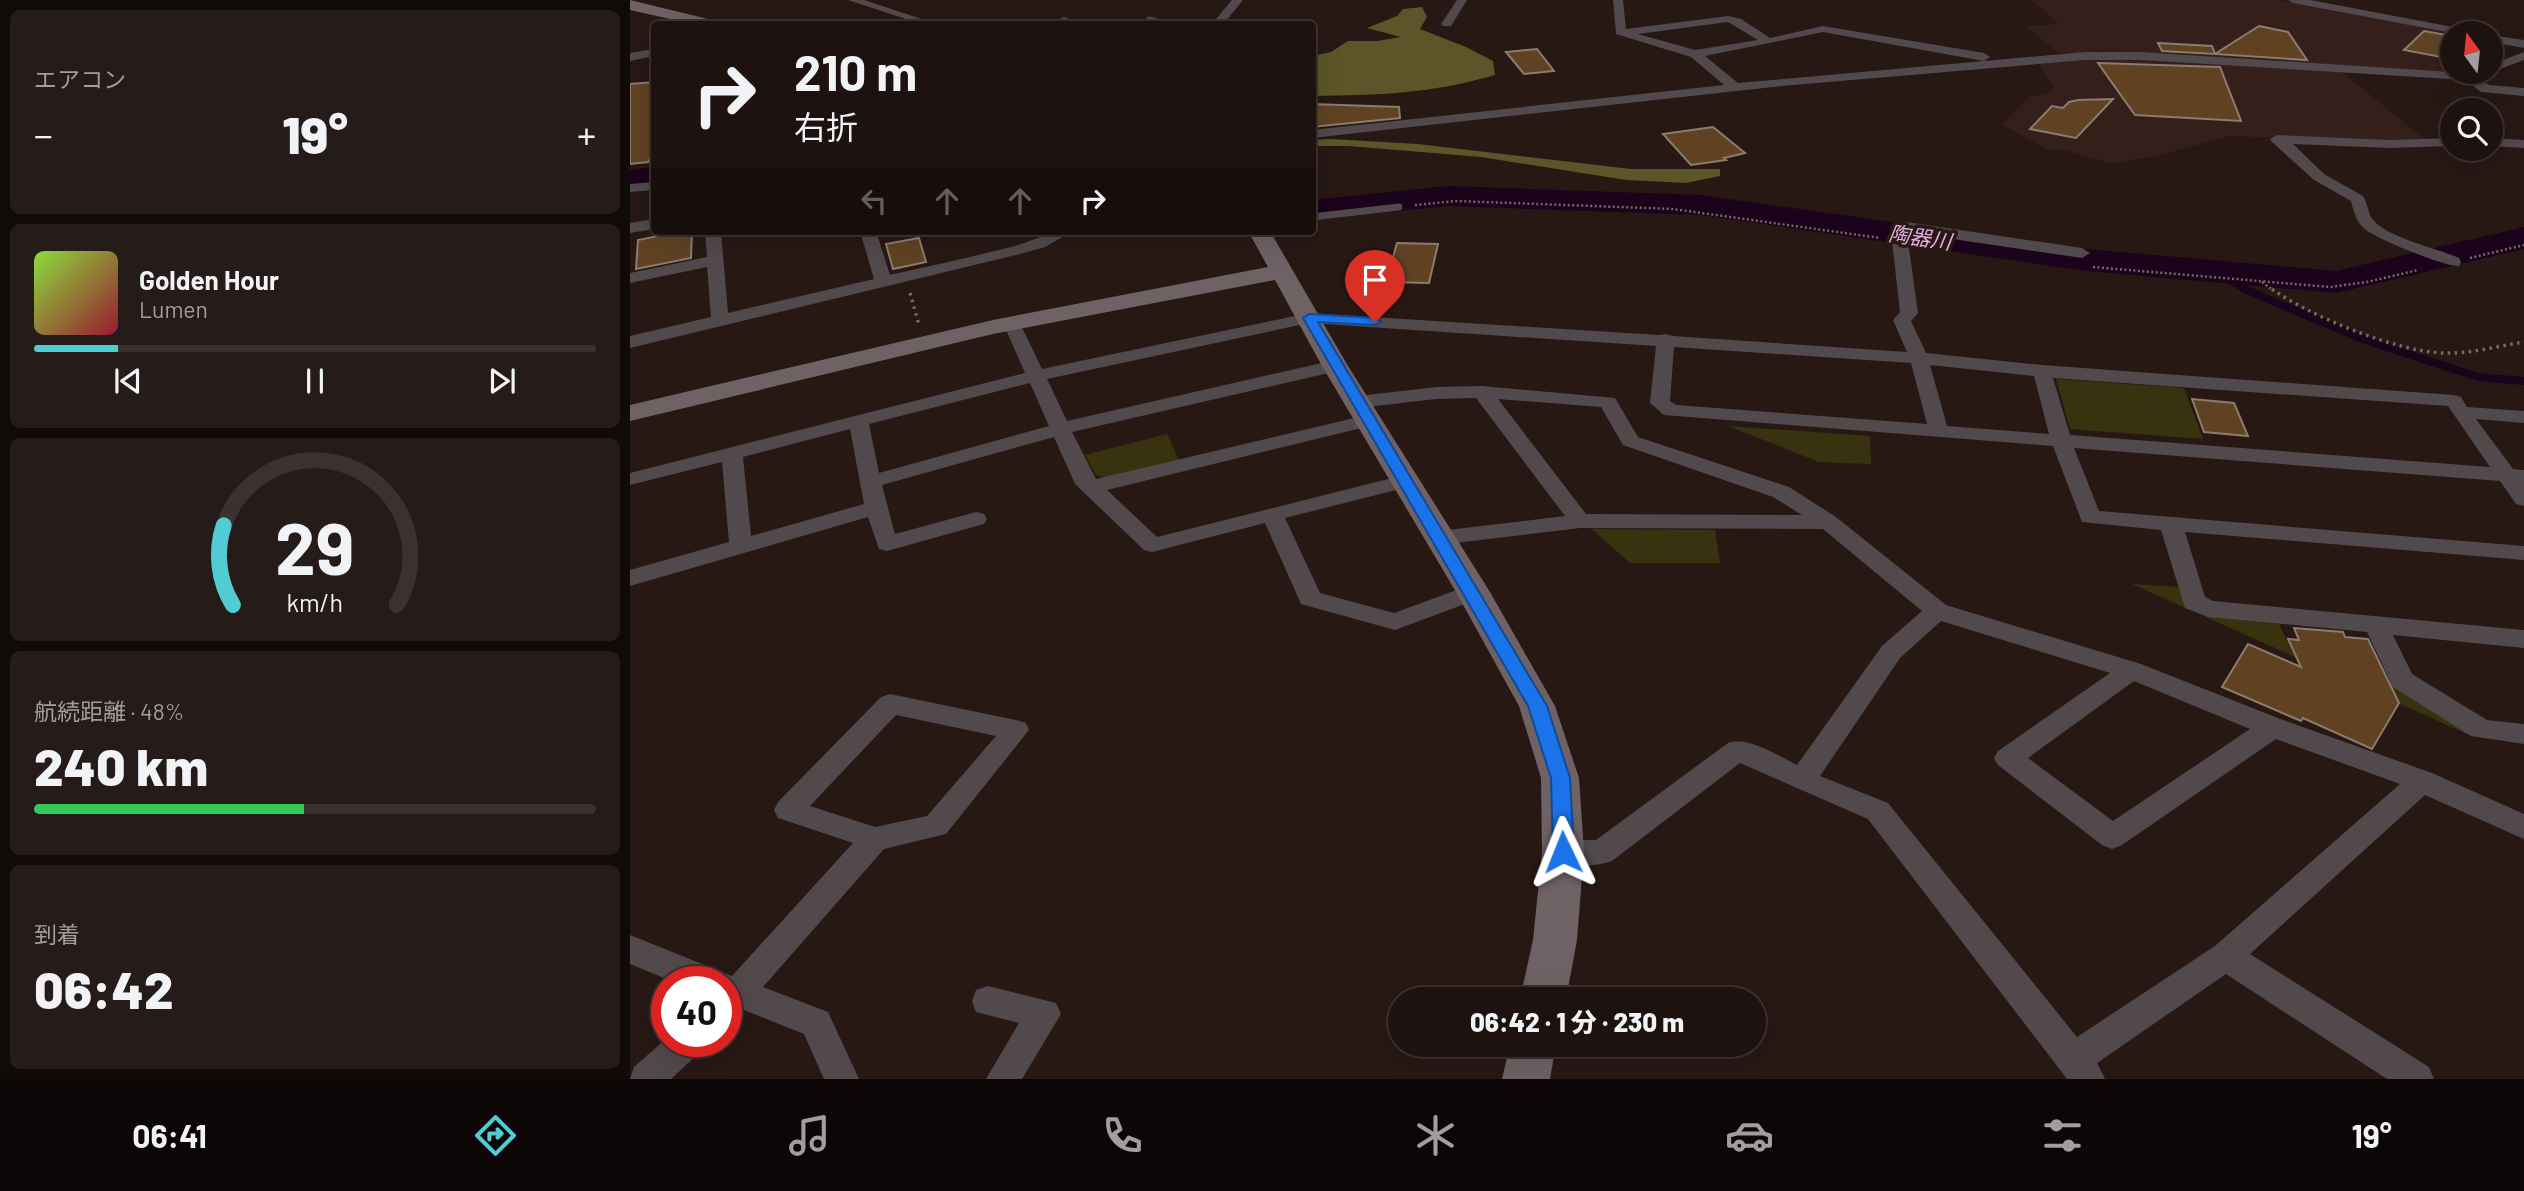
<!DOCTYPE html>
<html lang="ja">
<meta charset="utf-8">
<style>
body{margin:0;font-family:Barlow,"Noto Sans JP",sans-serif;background:#251b18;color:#f1f3f6;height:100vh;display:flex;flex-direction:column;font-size:26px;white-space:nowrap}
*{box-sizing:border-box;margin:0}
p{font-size:23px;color:#a09e9e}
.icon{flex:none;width:38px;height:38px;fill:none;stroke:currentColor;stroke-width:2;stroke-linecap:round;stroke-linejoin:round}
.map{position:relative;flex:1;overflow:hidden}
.drawer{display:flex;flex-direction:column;gap:10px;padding:10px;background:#100a08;width:630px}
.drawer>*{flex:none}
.banner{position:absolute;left:21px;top:21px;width:665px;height:214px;border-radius:7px;box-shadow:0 7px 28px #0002,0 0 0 2px #3b322f;background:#1d120f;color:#f1f3f6;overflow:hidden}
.needle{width:46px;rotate:345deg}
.tools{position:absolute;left:1810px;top:21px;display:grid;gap:14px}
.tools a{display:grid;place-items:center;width:63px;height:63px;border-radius:50%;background:#1d120f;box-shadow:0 7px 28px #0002,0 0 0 2px #3b322f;font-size:35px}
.speed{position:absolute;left:21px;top:966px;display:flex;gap:14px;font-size:35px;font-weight:700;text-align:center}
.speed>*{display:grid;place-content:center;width:91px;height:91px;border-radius:50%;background:#1d120f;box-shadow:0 7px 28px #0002,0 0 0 2px #3b322f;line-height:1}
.speed .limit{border:10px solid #d22;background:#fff;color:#111}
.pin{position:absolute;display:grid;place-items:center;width:60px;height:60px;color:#fff;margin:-72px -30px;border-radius:50% 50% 50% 0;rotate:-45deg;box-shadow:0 0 7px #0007}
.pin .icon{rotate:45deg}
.me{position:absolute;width:77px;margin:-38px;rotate:358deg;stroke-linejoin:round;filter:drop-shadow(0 0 5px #0008)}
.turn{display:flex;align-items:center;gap:24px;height:147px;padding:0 28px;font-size:32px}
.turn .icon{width:91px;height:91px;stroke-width:2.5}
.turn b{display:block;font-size:49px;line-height:60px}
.lanes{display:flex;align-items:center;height:66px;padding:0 28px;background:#0003;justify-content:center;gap:35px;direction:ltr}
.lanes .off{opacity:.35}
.big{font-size:52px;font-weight:800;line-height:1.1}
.drawer .card{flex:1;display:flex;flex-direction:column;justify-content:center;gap:10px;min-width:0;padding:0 24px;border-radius:10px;background:#251b18}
.drawer .dial{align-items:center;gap:0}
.dial svg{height:182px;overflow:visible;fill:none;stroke:#3b322f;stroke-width:7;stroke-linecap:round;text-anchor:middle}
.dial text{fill:#f1f3f6;stroke:none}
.song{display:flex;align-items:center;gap:21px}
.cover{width:84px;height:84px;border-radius:10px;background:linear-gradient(135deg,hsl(90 70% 55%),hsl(350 70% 35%))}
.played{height:7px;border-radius:4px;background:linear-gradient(90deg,#51ccd3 15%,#3b322f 15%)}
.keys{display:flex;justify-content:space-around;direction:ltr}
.heat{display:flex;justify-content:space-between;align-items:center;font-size:38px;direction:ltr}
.charge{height:10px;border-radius:5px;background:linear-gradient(90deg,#34c759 48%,#3b322f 0)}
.trip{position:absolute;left:758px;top:987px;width:378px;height:70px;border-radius:35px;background:#1d120f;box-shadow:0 7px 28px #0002,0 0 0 2px #3b322f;font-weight:800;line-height:70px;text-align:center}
.tab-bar{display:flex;height:112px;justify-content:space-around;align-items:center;background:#0c0706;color:#a09e9e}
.tab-bar .icon{width:49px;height:49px}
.tab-bar .selected{color:#51ccd3}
.tab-bar b{font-size:32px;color:#f1f3f6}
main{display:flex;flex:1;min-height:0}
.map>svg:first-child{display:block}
</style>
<main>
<section class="drawer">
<div class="card"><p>エアコン</p>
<div class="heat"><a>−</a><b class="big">19°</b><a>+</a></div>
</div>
<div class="card">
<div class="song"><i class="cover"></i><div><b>Golden Hour</b><p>Lumen</p></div></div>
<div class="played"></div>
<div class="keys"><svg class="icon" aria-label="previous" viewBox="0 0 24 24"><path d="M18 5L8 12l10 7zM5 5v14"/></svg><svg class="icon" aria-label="pause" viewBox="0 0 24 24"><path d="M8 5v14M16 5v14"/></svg><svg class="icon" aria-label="next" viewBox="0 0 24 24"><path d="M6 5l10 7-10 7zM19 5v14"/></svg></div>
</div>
<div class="card dial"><svg viewBox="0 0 100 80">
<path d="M14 69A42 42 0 1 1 86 69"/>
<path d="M14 69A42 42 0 0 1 10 34" stroke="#51ccd3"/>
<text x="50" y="56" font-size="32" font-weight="700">29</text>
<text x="50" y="72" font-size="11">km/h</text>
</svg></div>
<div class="card"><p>航続距離 · 48%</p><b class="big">240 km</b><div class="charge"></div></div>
<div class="card"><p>到着</p><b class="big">06:42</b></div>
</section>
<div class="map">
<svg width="1894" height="1079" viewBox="0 0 1894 1079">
<rect width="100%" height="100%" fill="#271814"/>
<!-- built -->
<path fill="#351f1b" d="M1402 0H1648L1826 33H1822V72H1825H1820L1739 67 1532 53 1468 51 1430 54 1395 26 1428 24Z
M1461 58 1522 59 1711 71 1797 141 1758 142 1600 136 1534 154 1482 164 1435 150H1419L1372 125 1399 97 1419 93 1423 87 1409 63Z"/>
<!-- green -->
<path fill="#39320e" d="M1426 379 1554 388 1573 439 1440 429Z
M1098 426 1240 436 1241 464 1189 462Z
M537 434 549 460 479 478 466 475 455 455Z
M962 529 1085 530 1090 563H1000Z
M1502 584 1550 587 1558 609 1574 616 1649 624 1664 655 1702 659 1707 672 1757 678 1842 728 1844 737Z"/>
<!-- forest -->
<path fill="#5c552a" d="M792 7 797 17 790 29 836 47 863 61 865 75C799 94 750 95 683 96V56L701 52 718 41H747L771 37 737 28 767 16 773 9Z
M701 139 788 144 1001 169H1090V176L1056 183 996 180 851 157 718 146H683V140Z"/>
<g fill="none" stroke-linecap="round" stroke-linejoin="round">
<!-- stream-far1 -->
<path stroke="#1a031b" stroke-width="6" d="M1580 269 1617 291"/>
<!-- stream -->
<path stroke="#1a031b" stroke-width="8" d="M1614 289 1735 340 1848 377 1894 381"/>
<!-- river -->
<path fill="#1a031b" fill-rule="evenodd" d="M24 167V187L0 190V170Z
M818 186 1070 195 1456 249 1706 271 1894 227V249L1706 293 1456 271 1070 215 818 206 682 220V200Z"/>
</g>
<!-- building -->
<path fill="#604223" stroke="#8a7c6f" stroke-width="2" d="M1629 26 1658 32 1677 60 1585 54Z
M1794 31 1822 36V59L1774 50Z
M1528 43 1582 46 1585 54 1532 51Z
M907 49 924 71 894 74 876 52Z
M1468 63 1590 67 1611 121 1505 115Z
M24 82V151L18 162 0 164V84Z
M1483 99 1446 138 1400 129 1422 106 1433 108 1439 102 1448 100Z
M682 104 769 107 770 118 682 127Z
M1083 127 1115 153 1094 158 1096 160 1061 165 1033 134Z
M29 231H62L61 258 6 269 8 240 28 236Z
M289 238 296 262 263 269 256 244Z
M767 243 808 244 799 283 756 282Z
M1562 399 1604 403 1618 436 1574 432Z
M1664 628 1713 632 1715 637 1738 639 1769 703 1742 749 1673 718 1671 721 1592 687 1618 644 1671 667 1658 639 1669 640Z"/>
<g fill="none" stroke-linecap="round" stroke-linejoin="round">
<!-- path-far1 -->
<path stroke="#776a66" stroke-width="2.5" stroke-dasharray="2 2.5" stroke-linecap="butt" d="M785 205 826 201 1043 209 1250 238
M1840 258 1894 245
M1463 267 1700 287 1737 282 1788 270
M1632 282 1644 291"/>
<!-- path -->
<path stroke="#776a66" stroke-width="3.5" stroke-dasharray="2.5 4.5" stroke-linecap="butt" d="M1642 289C1680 316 1767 352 1814 353 1840 354 1868 346 1894 342
M280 293 289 325"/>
<!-- lane-far1 -->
<path stroke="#51494b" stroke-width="5" d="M519 19 538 24"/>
<!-- lane -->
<path stroke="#51494b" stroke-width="7" d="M682 217 769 207"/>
<!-- street -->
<path fill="#51494b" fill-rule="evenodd" d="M218 0H234L307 24H291Z
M602 0H613L595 22 577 24 587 18Z
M827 0H837L821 26H813L811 24Z
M983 0H993L996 29 1098 16 1111 19 1140 38 1193 26 1354 53 1360 57 1354 61 1193 32 1075 56 1108 83 1455 52H1512L1822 72H1860V65L1894 52V60L1848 77 1859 85 1894 88V96L1851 92 1836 80 1512 60H1455L1152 86 682 138V130L1094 85 1061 57 986 34ZM1098 22 1128 40 1065 50 1008 34Z
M1658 0H1680L1839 30 1845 33H1822L1663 3Z
M434 17 438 18V22L416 24Z
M1860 35 1894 40V48L1860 42Z
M24 49V56L0 61V53Z
M1647 135 1760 140 1822 138V146L1760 148 1663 144 1694 174 1733 196C1737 202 1738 211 1741 217 1753 237 1807 248 1829 258L1831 262 1829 266C1818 268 1747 239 1736 230 1727 223 1724 213 1721 201L1684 180 1642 142 1640 139Z
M1860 138 1894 140V148L1860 146Z
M24 182V190L0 192V184Z
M24 219V229L0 233V223Z
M1276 222 1452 248 1460 253 1452 258 1282 233 1278 241 1288 313 1281 321 1296 353 1412 365 1824 395 1831 397 1837 407 1894 411V423L1846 419 1883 469 1894 470V506L1886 504 1870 481 1444 448 1469 511 1894 546V560L1555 532 1575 597 1583 601 1894 630V648L1763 635 1782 674 1857 720 1894 724V744L1841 736 1763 687 1737 632 1578 617 1555 608 1531 530 1452 522 1423 446 1034 415 1020 403 1026 346 679 323 417 379 437 421 705 360 712 362 714 366 712 370 442 432 466 479 737 415 744 417 747 421 744 425 477 490 527 537 774 475 782 476 785 481 782 486 655 518 690 593 764 613 843 584 851 586 855 592 851 598 765 630 671 604 635 523 522 552 514 550 445 484 424 437 252 485 265 534 346 512 354 514 357 519 354 524 257 551 249 549 238 517 0 586V570L99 542 92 462 0 485V473L395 373 373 323 376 319H388L412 369 679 313 1029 335 1036 334 1043 336 1277 352 1263 320 1270 312 1262 241 1270 224ZM1044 347 1281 363 1297 424 1046 405 1040 401ZM1300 365 1404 376 1419 434 1317 426ZM1423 378 1818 406 1860 467 1440 435ZM400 383 419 426 249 473 239 424ZM220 429 234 504 121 536 113 457Z
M75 231H91L98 313 244 279 230 231H246L260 275C300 266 341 257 381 247 405 241 418 231 443 231L415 247 390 254 0 348V336L81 317 77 267 0 283V273L77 257Z
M852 386 985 398 1008 437 1159 487 1206 517 1316 605 1511 664 1653 720 1802 773 1894 814V839L1795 795 1620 954 1799 1067 1804 1079H1757L1596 974 1467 1063 1475 1079H1437L1238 819 1110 763 982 861C965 867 940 867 923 861L918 852 923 843 933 840H966L1098 743C1119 736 1148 756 1167 765L1252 646 1292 611 1193 529 950 528 809 545 801 543 798 538 801 533 809 531 935 516 846 398 806 399 728 408 718 402 728 396 806 387ZM868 399 971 407 993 445 1143 497 1172 515 956 514ZM1311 621 1480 673 1368 751 1364 758 1368 765 1472 845 1482 849 1492 845 1646 739 1770 784 1585 946 1447 1037 1258 803 1190 776 1270 658ZM1504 681 1620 729 1483 821 1398 758Z
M260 694 386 720 396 723 399 730 316 834 254 849 133 987 198 1012 229 1079H194L174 1034 114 1010 108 1017 96 1021V982H44L0 964V935L102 976 223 843 148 818 144 810 148 802 251 697ZM266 715 366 736 297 816 245 827 180 806Z
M358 986 426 1003 431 1014 392 1079H356L389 1023 346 1012 342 1001 346 990Z
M37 1038V1041H75L70 1052 41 1079H0L4 1067Z"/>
<!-- secondary -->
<path fill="#6e6265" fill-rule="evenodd" d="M0 0 86 21 88 24H62L0 10Z
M618 231H640L718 366 860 592 925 706 949 778 954 852 947 940 936 999H890L903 940 912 852 911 778 889 706 826 592 692 366 645 280 363 334 0 421V405L363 320 638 267Z
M880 1045H926L920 1079H872Z"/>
</g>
<!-- route -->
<path fill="#1a73e8" stroke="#114b97" stroke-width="2" d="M679 314 745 318 751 322 745 325 688 322 917 706 940 778 944 852 941 858 933 860 926 858 923 852 921 778 898 706 673 318Z"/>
<g text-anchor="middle" stroke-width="7" stroke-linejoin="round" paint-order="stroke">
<!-- far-water labels -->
<g font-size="21" font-style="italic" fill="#e2aee3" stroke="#271814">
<text transform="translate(1290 238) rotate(8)" y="7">陶器川</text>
</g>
</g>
</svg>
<div class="tools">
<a><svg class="needle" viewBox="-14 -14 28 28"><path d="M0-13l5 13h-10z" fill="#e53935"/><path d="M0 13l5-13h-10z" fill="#a09e9e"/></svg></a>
<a><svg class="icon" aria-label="search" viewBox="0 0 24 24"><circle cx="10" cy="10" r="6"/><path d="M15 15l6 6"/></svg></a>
</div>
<div class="speed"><div class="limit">40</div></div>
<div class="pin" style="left:745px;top:322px;background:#d93025"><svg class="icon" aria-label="arrive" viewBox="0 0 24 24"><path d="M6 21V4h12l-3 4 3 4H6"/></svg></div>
<svg class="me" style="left:933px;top:852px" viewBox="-20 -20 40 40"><path d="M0-17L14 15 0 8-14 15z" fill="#1a73e8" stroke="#fff" stroke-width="4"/></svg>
<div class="trip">06:42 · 1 分 · 230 m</div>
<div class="banner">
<div class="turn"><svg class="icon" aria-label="right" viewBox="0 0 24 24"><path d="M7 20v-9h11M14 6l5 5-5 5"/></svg><div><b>210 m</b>右折</div></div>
<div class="lanes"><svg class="icon off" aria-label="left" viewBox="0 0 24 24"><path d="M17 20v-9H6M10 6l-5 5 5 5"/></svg><svg class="icon off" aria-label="ahead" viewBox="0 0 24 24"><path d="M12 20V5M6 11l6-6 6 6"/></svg><svg class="icon off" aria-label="ahead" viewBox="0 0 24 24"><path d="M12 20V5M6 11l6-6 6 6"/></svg><svg class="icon" aria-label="right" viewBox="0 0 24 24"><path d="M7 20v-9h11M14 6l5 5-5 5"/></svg></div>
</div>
</div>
</main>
<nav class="tab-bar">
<b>06:41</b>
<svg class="icon selected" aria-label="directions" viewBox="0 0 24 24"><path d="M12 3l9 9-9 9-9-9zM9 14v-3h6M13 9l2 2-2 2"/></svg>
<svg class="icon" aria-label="music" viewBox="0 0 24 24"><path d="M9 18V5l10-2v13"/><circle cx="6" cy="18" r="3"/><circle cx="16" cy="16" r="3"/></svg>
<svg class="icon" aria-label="phone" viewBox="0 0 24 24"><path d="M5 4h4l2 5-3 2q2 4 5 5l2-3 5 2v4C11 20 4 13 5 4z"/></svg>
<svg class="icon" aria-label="climate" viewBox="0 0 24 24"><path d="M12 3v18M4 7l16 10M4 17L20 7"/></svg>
<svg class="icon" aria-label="car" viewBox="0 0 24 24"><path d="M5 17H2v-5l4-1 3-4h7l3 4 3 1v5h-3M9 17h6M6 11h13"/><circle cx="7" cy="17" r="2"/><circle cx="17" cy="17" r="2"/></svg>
<svg class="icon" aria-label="filters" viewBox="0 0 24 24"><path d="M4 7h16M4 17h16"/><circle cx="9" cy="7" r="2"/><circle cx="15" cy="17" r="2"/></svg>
<b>19°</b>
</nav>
